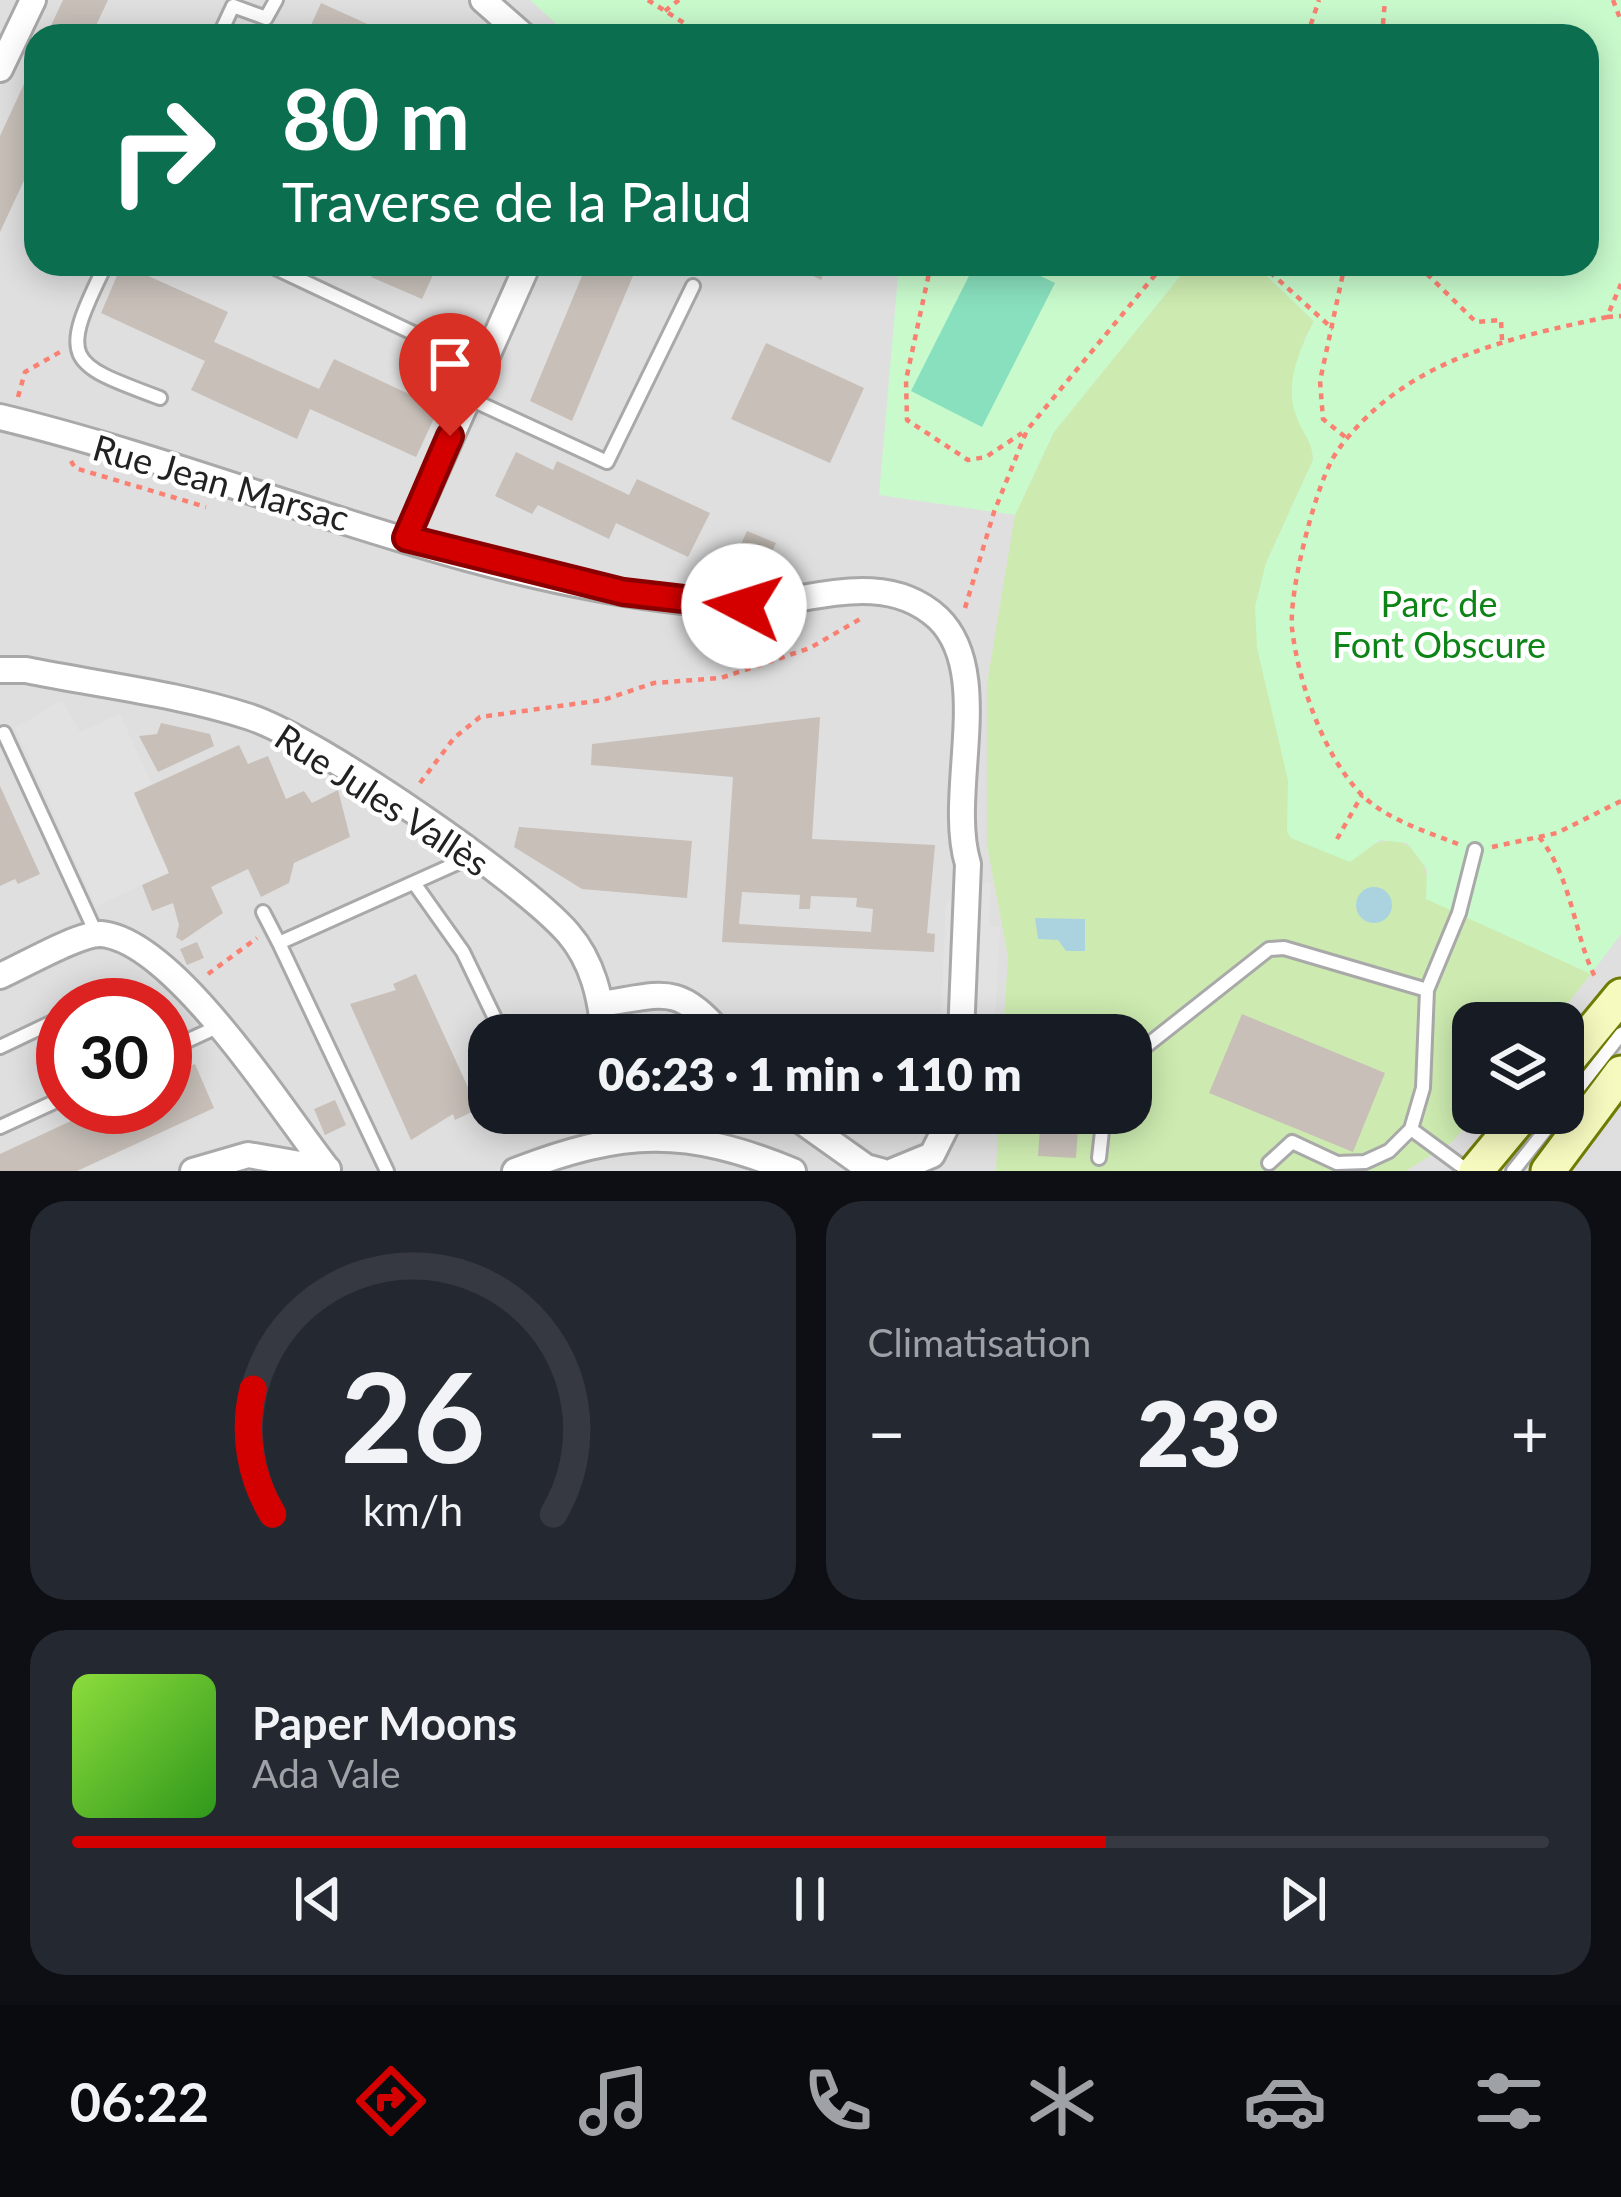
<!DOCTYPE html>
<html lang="fr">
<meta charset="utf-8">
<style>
body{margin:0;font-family:Lato,sans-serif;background:#242831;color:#f1f3f6;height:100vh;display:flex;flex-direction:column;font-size:45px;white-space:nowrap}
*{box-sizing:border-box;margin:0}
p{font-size:39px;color:#9ea1a6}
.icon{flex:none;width:66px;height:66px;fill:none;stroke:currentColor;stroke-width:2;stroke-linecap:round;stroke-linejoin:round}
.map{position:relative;height:1171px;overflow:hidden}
.sheet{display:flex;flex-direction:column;gap:30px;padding:30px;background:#0d0f14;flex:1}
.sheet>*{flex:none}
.guide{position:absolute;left:24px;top:24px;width:1575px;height:252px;border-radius:36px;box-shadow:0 6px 30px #0003;background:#0b6e4f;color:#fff;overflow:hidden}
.tools{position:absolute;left:1452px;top:1002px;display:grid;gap:24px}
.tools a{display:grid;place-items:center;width:132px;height:132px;border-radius:24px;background:#171b24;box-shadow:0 6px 30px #0003;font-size:60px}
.speed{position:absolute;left:36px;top:978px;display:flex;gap:24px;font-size:60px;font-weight:700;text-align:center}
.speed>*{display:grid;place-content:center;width:156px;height:156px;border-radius:50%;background:#171b24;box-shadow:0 6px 30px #0003;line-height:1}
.speed .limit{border:18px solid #d22;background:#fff;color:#111}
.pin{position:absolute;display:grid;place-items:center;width:102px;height:102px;color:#fff;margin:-123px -51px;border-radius:50% 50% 50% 0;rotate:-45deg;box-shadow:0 0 12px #0007}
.pin .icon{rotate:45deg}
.me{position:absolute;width:132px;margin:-66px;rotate:275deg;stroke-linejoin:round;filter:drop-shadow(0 0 9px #0008)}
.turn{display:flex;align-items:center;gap:42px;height:252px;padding:0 60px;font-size:54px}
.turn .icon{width:156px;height:156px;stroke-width:2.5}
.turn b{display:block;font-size:84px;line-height:102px}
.big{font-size:90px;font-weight:800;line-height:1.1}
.sheet .card{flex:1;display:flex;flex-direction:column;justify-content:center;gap:18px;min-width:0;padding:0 42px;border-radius:36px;background:#242831}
.sheet .dial{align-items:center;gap:0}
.dial svg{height:312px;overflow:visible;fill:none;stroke:#363941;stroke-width:7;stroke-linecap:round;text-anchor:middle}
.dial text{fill:#f1f3f6;stroke:none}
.song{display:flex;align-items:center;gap:36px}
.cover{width:144px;height:144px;border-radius:18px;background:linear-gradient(135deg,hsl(90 70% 55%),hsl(110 70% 35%))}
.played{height:12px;border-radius:6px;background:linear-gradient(90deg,#d40000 70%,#363941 70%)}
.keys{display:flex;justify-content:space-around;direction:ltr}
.heat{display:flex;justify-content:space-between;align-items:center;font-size:66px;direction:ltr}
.sheet .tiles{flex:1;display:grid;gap:30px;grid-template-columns:1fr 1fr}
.card:last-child{grid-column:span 2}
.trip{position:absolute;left:468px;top:1014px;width:684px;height:120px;border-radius:36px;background:#171b24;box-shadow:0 6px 30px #0003;font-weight:800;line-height:120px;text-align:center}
.menu{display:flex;height:192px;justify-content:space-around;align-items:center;background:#090b0e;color:#9ea1a6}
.menu .icon{width:84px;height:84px}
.menu .on{color:#d40000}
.menu b{font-size:54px;color:#f1f3f6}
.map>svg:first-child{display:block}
</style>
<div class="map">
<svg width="1621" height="1171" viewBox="0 0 1621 1171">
<rect width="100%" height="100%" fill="#f2efe9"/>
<!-- residential -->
<path fill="#e0dfdf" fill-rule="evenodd" d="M0 0H1621V1171H0ZM36 36H1587V264H36ZM63 1005H165V1107H63ZM1473 1023H1563V1113H1473ZM489 1035H1131V1113H489Z"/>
<!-- grass -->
<path fill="#cdebb0" d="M1190 264H1254L1314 321 1304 340 1313 460 1266 563 1255 607 1288 780 1287 832 1357 853C1393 827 1427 844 1428 888L1459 913 1591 974 1552 1023H1473V1113H1478L1452 1142 1406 1171H996L999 1113H1131V1035H1003L1008 957 987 845V684L1015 515 1054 432Z"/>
<!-- park -->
<path fill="#c8facc" d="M530 0H1621V934L1591 974 1426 899 1427 869 1407 843 1380 840 1350 862 1291 838 1287 832 1288 780 1257 648 1255 607 1266 563 1313 460C1313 441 1301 432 1296 415 1284 385 1300 348 1314 321L1254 264H1587V36H570Z
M899 264H1190L1054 432 1015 515 879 495Z"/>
<!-- pitch -->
<path fill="#88e0be" d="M975 264H1016L1055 283 982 427 911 391Z"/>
<!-- parking -->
<path fill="#e2e2e2" d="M62 700 80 732 120 714 152 785 134 794 169 873 96 906 15 728Z
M981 883H991L989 926 1000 927 994 1035H940L946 902Z"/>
<!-- water -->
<path fill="#aad3df" d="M1356 905a18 18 0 1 1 36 0a18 18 0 1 1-36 0Z
M1035 918 1085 919V951H1066L1058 940 1038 939Z"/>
<!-- building -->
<path fill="#c7bfb8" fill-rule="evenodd" d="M63 0H108L91 36H46Z
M321 3 394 36H306Z
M36 58V155L0 232V136Z
M122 264 228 312 214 342 319 389 334 359 439 408 416 457 310 409 297 439 191 390 205 361 101 313Z
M378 264H438L422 299 371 277Z
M587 264H638L572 421 530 401Z
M789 264H828L821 280Z
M766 343 864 388 830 463 731 419Z
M516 452 553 470 557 461 629 495 637 479 710 513 688 557 616 523 609 539 538 505 532 514 495 496Z
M747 531 776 543 767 563 738 551Z
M820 717 812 839 935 845 927 933 935 934 934 952 722 942 733 777 591 765 592 744ZM742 892 800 895 799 909H810L811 896 857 898 856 907 873 909 871 932 739 924Z
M161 723 210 734 214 746 158 772 139 736 157 734Z
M239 745 248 764 268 756 286 799 304 791 312 803 338 790 350 837 294 863 289 883 261 897 248 869 211 887 223 913 182 941 176 937 179 925 173 903 152 911 142 885 169 873 134 793Z
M0 786 40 874 18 884 15 879 0 886Z
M519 827 692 841 687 898 582 889 514 847Z
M197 942 204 958 187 965 180 949Z
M416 974 478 1109 455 1120 453 1114 411 1140 350 1004 396 990 393 984Z
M1242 1014 1385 1073 1353 1152 1209 1093Z
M195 1064 214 1108 77 1171H0V1154L101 1107H165V1078Z
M335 1100 346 1125 325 1135 314 1109Z
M1041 1113H1079L1076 1158 1038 1156Z"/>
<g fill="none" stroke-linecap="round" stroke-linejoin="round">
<!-- lane casing -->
<g stroke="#a9a9a9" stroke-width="18">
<path id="lane" d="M219 36 233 6 266 18 276 0
M106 264C58 361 66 363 160 398
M267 264 481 365
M468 398 607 462 693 286
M4 733 96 933
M414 883 463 952 503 1035
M263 912 279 943 473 856
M279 943 387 1171
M89 1005 124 989
M0 1047 63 1017
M165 1051 217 1027
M1131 1058 1269 949 1284 948 1427 990
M1563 1108 1621 1034
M0 1127 63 1098
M1411 1129 1468 1171
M1099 1158 1104 1113
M1269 1163 1292 1142 1337 1163 1365 1162 1389 1151 1411 1129 1423 1088 1427 990 1459 913 1475 850
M1513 1171 1559 1113"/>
</g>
<!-- street casing -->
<g stroke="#a9a9a9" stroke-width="30">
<path id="street" d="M483 0 524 36
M0 69 33 0
M0 417C228 472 448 575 683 601 703 603 726 607 746 606 810 602 884 568 938 618 995 673 946 793 968 864L961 1035
M406 538 528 264
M0 670H26C100 685 179 694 250 717 317 739 522 880 568 933 593 962 601 998 604 1035
M0 976C23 966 79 933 101 934 174 940 280 1108 326 1167
M601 1004C662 995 677 982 722 1035
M790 1113 866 1167 881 1171
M193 1171 248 1155 328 1169
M515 1171C623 1129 686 1127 793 1171
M893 1171 932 1155 953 1113"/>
</g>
<!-- secondary casing -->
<g stroke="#707d05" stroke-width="39">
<path id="secondary" d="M1563 1066 1621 996
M1476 1171 1524 1113
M1548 1171 1621 1073"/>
</g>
<!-- path -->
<path stroke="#fa8072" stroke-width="4.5" stroke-dasharray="6 6" stroke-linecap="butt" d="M648 0 704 36
M1613 0 1621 21
M665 11 679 0
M1307 36 1319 0
M1382 36 1385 0
M931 264 906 380 907 420 968 460 986 457 1022 433
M1261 264 1333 329
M1345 264 1320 381 1323 419 1349 440
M1405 264 1426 273 1476 322 1501 320 1502 340
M1607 317 1621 316
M18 397 25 372 60 352
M71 461 75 468 206 507
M965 608 994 512 1027 430 1164 264
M420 783 454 738 480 717 603 700 654 683 721 678 810 648 860 619
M1539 837C1572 877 1574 935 1595 977
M1337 839 1362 795
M1458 844C1425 831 1387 820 1361 794 1323 755 1298 681 1292 628 1289 591 1314 493 1332 460 1340 444 1360 423 1373 411 1439 352 1524 335 1607 317L1621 284
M1492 847 1557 833 1621 801
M208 974 257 938"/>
<!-- lane -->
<use href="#lane" stroke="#fff" stroke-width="12"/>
<!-- street -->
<use href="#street" stroke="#fff" stroke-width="24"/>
<!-- secondary -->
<use href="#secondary" stroke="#f7fabf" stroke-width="33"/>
</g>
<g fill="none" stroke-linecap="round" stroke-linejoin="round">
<!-- route casing -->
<g stroke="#8a0000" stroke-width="30">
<path id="route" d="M450 436 406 538 623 592 744 606"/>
</g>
<!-- route -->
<use href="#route" stroke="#d40000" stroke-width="21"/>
</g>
<g text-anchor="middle" stroke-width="9" stroke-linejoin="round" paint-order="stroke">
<!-- street labels -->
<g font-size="36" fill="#222" stroke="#fff">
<text transform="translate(221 483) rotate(16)" y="13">Rue Jean Marsac</text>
<text transform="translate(382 800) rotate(33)" y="13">Rue Jules Vallès</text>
</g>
<!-- park labels -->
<g font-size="36" fill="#0c8416" stroke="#fff">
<text x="1439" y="617">Parc de<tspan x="1439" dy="41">Font Obscure</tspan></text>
</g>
</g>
</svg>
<div class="tools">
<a><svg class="icon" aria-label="layers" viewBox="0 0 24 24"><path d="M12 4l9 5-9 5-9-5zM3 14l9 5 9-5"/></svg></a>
</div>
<div class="speed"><div class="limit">30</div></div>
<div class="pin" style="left:450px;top:436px;background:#d93025"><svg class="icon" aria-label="arrive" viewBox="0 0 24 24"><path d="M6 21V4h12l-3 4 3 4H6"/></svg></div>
<svg class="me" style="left:744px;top:606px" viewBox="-20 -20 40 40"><circle r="19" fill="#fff"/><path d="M0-13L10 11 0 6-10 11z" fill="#d40000"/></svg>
<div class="trip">06:23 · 1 min · 110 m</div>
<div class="guide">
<div class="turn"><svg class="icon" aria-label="right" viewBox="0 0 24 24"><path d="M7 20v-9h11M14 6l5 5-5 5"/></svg><div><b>80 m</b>Traverse de la Palud</div></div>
</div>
</div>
<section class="sheet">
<div class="tiles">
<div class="card dial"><svg viewBox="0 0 100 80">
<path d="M14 69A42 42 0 1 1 86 69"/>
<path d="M14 69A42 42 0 0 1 9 37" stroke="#d40000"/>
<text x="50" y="56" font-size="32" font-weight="700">26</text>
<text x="50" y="72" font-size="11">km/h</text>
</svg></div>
<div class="card"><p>Climatisation</p>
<div class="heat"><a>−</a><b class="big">23°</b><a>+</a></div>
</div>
<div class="card">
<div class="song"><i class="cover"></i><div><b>Paper Moons</b><p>Ada Vale</p></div></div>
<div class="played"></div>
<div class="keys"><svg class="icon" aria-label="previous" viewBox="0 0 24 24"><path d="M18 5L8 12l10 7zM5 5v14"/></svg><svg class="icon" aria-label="pause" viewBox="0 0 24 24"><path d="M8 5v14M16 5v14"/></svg><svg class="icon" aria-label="next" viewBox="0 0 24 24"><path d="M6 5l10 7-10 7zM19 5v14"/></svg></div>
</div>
</div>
</section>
<nav class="menu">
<b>06:22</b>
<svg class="icon on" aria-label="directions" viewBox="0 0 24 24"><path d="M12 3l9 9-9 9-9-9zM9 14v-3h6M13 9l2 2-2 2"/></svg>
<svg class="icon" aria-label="music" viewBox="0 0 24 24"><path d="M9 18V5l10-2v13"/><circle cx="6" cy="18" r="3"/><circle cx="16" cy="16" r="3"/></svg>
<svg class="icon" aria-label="phone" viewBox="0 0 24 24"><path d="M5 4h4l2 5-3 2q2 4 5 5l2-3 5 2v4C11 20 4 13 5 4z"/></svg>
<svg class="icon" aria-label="climate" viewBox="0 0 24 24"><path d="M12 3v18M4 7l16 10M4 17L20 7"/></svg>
<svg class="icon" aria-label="car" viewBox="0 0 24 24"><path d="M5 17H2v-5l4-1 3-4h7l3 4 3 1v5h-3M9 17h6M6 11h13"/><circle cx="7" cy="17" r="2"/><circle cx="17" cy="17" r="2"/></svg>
<svg class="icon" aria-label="filters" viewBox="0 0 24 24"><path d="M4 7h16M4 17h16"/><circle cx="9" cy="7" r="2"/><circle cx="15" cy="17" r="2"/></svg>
</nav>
